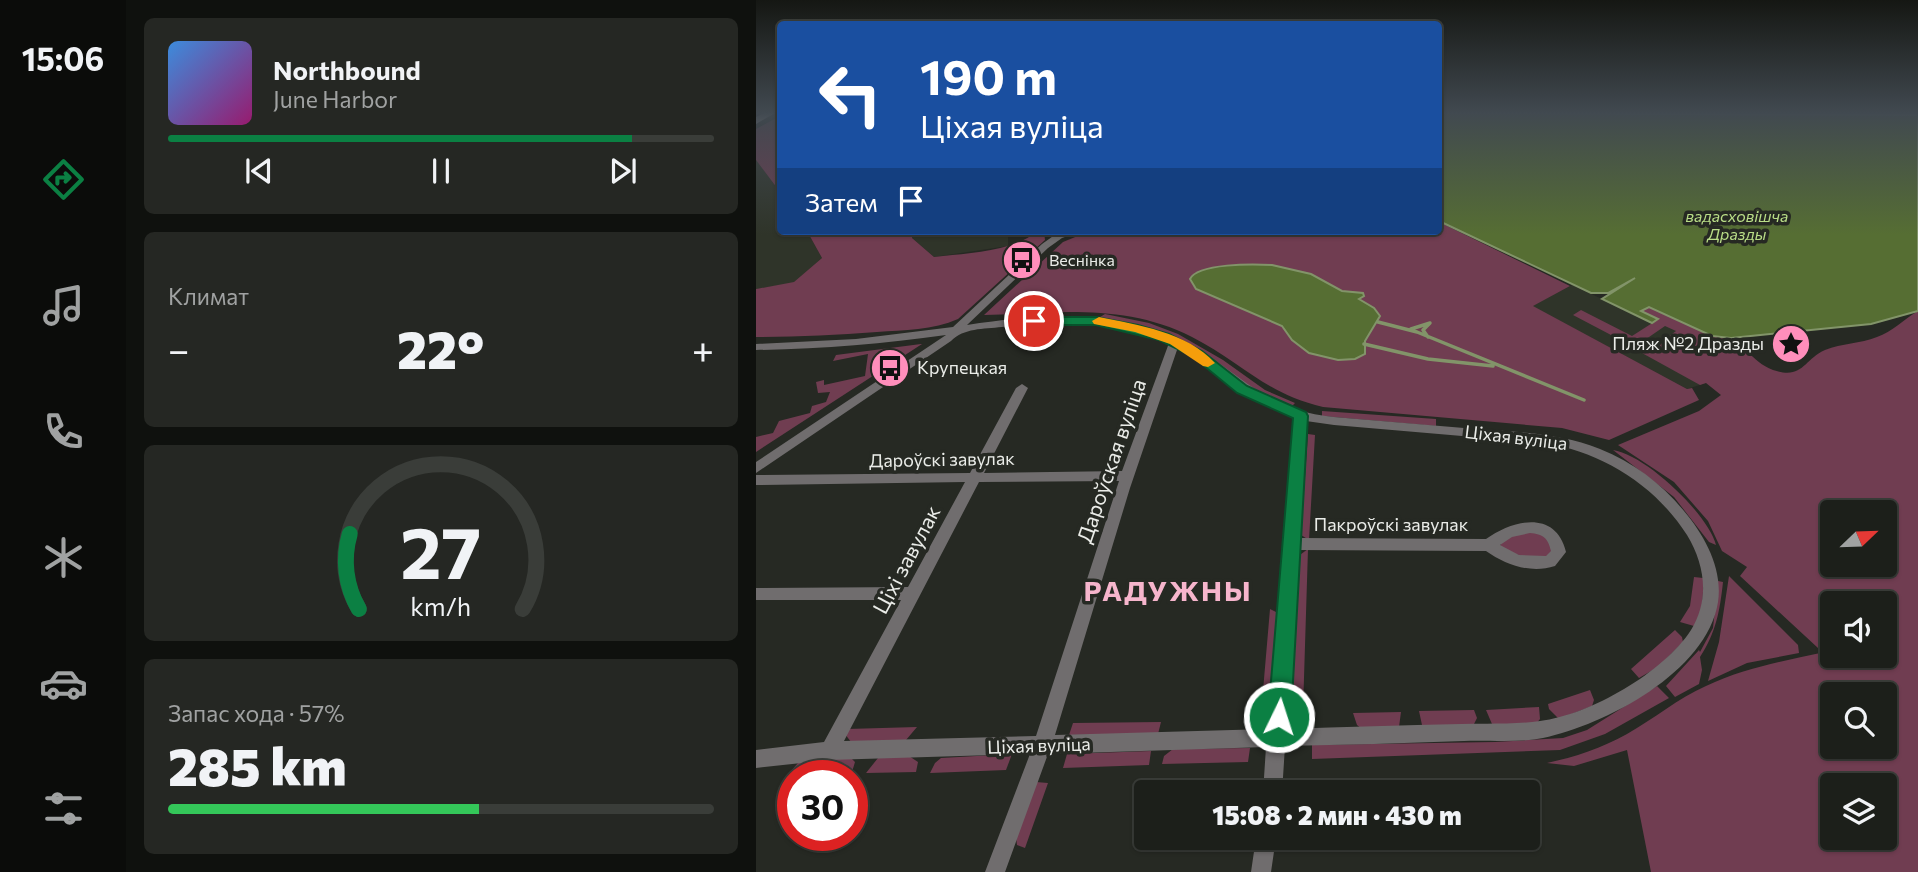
<!DOCTYPE html>
<html lang="ru">
<meta charset="utf-8">
<style>
body{margin:0;font-family:Commissioner,sans-serif;background:#252723;color:#f1f3f6;height:100vh;display:flex;flex-direction:column;font-size:26px;white-space:nowrap}
*{box-sizing:border-box;margin:0}
p{font-size:23px;color:#a0a2a2}
.icon{flex:none;width:38px;height:38px;fill:none;stroke:currentColor;stroke-width:2;stroke-linecap:round;stroke-linejoin:round}
.map{position:relative;flex:1;overflow:hidden}
.details{display:flex;flex-direction:column;gap:18px;padding:18px;background:#0f110e;width:630px}
.details>*{flex:none}
.guide{position:absolute;left:21px;top:21px;width:665px;height:214px;border-radius:7px;box-shadow:0 2px 5px #0004,0 0 0 2px #3a3d39;background:#1a4fa0;color:#fff;overflow:hidden}
.needle{width:46px;rotate:67deg}
.controls{position:absolute;left:1064px;top:500px;display:grid;gap:14px}
.controls a{display:grid;place-items:center;width:77px;height:77px;border-radius:7px;background:#1c1f1a;box-shadow:0 2px 5px #0004,0 0 0 2px #3a3d39;font-size:35px}
.speed{position:absolute;left:21px;top:760px;display:flex;gap:14px;font-size:35px;font-weight:700;text-align:center}
.speed>*{display:grid;place-content:center;width:91px;height:91px;border-radius:50%;background:#1c1f1a;box-shadow:0 2px 5px #0004,0 0 0 2px #3a3d39;line-height:1}
.speed .limit{border:10px solid #d22;background:#fff;color:#111}
.pin{position:absolute;display:grid;place-items:center;width:60px;height:60px;color:#fff;margin:-30px;border:4px solid #fff;border-radius:50%;box-shadow:0 2px 7px #0007}
.me{position:absolute;width:77px;margin:-38px;rotate:4deg;stroke-linejoin:round;filter:drop-shadow(0 0 5px #0008)}
.turn{display:flex;align-items:center;gap:24px;height:147px;padding:0 28px;font-size:32px}
.turn .icon{width:91px;height:91px;stroke-width:2.5}
.turn b{display:block;font-size:49px;line-height:60px}
.then{display:flex;align-items:center;height:66px;padding:0 28px;background:#0003;gap:14px;font-size:26px}
.big{font-size:52px;font-weight:800;line-height:1.1}
.details .card{flex:1;display:flex;flex-direction:column;justify-content:center;gap:10px;min-width:0;padding:0 24px;border-radius:10px;background:#252723}
.details .dial{align-items:center;gap:0}
.dial svg{height:182px;overflow:visible;fill:none;stroke:#3a3d39;stroke-width:7;stroke-linecap:round;text-anchor:middle}
.dial text{fill:#f1f3f6;stroke:none}
.song{display:flex;align-items:center;gap:21px}
.cover{width:84px;height:84px;border-radius:10px;background:linear-gradient(135deg,hsl(210 70% 55%),hsl(320 70% 35%))}
.played{height:7px;border-radius:4px;background:linear-gradient(90deg,#0b8043 85%,#3a3d39 85%)}
.keys{display:flex;justify-content:space-around;direction:ltr}
.heat{display:flex;justify-content:space-between;align-items:center;font-size:38px;direction:ltr}
.charge{height:10px;border-radius:5px;background:linear-gradient(90deg,#34c759 57%,#3a3d39 0)}
.trip{position:absolute;left:378px;top:780px;width:406px;height:70px;border-radius:7px;background:#1c1f1a;box-shadow:0 2px 5px #0004,0 0 0 2px #3a3d39;font-weight:800;line-height:70px;text-align:center}
main{display:flex;flex:1;min-height:0}
.tab-bar{display:flex;flex-direction:column;width:126px;justify-content:space-around;align-items:center;background:#0b0c0a;color:#a0a2a2}
.tab-bar .icon{width:49px;height:49px}
.tab-bar .active{color:#0b8043}
.tab-bar b{font-size:32px;color:#f1f3f6}
.map>svg:first-child{display:block}
</style>
<main>
<nav class="tab-bar">
<b>15:06</b>
<svg class="icon active" aria-label="directions" viewBox="0 0 24 24"><path d="M12 3l9 9-9 9-9-9zM9 14v-3h6M13 9l2 2-2 2"/></svg>
<svg class="icon" aria-label="music" viewBox="0 0 24 24"><path d="M9 18V5l10-2v13"/><circle cx="6" cy="18" r="3"/><circle cx="16" cy="16" r="3"/></svg>
<svg class="icon" aria-label="phone" viewBox="0 0 24 24"><path d="M5 4h4l2 5-3 2q2 4 5 5l2-3 5 2v4C11 20 4 13 5 4z"/></svg>
<svg class="icon" aria-label="climate" viewBox="0 0 24 24"><path d="M12 3v18M4 7l16 10M4 17L20 7"/></svg>
<svg class="icon" aria-label="car" viewBox="0 0 24 24"><path d="M5 17H2v-5l4-1 3-4h7l3 4 3 1v5h-3M9 17h6M6 11h13"/><circle cx="7" cy="17" r="2"/><circle cx="17" cy="17" r="2"/></svg>
<svg class="icon" aria-label="filters" viewBox="0 0 24 24"><path d="M4 7h16M4 17h16"/><circle cx="9" cy="7" r="2"/><circle cx="15" cy="17" r="2"/></svg>
</nav>
<section class="details">
<div class="card">
<div class="song"><i class="cover"></i><div><b>Northbound</b><p>June Harbor</p></div></div>
<div class="played"></div>
<div class="keys"><svg class="icon" aria-label="previous" viewBox="0 0 24 24"><path d="M18 5L8 12l10 7zM5 5v14"/></svg><svg class="icon" aria-label="pause" viewBox="0 0 24 24"><path d="M8 5v14M16 5v14"/></svg><svg class="icon" aria-label="next" viewBox="0 0 24 24"><path d="M6 5l10 7-10 7zM19 5v14"/></svg></div>
</div>
<div class="card"><p>Климат</p>
<div class="heat"><a>−</a><b class="big">22°</b><a>+</a></div>
</div>
<div class="card dial"><svg viewBox="0 0 100 80">
<path d="M14 69A42 42 0 1 1 86 69"/>
<path d="M14 69A42 42 0 0 1 10 36" stroke="#0b8043"/>
<text x="50" y="56" font-size="32" font-weight="700">27</text>
<text x="50" y="72" font-size="11">km/h</text>
</svg></div>
<div class="card"><p>Запас хода · 57%</p><b class="big">285 km</b><div class="charge"></div></div>
</section>
<div class="map">
<svg width="1162" height="872" viewBox="0 0 1162 872">
<rect width="100%" height="100%" fill="#262923"/>
<!-- built -->
<path fill="#2f3429" d="M0 160 24 192V231H51L66 258 38 283 0 289Z
M157 231H252V246L178 257 156 238Z
M878 279 877 283 963 338H975L950 383 931 389 776 306 816 285 846 299Z"/>
<!-- green -->
<path fill="#703d51" fill-rule="evenodd" d="M24 116V192L0 160V129Z
M683 222 814 286 777 306 931 389 936 388 943 400 853 440 806 428 567 407C510 394 485 362 436 337 369 303 300 313 228 315L307 242 329 233 682 231Z
M51 231H157L156 238 178 257C210 253 258 252 281 231H288L289 240 202 319C177 330 148 330 121 332 80 335 41 337 0 337V289L38 282 66 258Z
M893 307 963 338C987 339 995 362 1017 370 1047 380 1047 360 1069 350 1086 343 1104 344 1121 337 1136 332 1148 319 1162 311V872H895L871 750 818 766 791 763C819 757 846 748 871 734 898 719 922 698 950 686 988 668 1028 661 1069 652L1076 647V656H1129V604H1076V642L1062 648 984 576 991 567 966 551 952 521 918 482 862 445 943 411 965 395 950 383 944 385 886 353 884 349 897 340 904 343 920 331 909 326 880 346 874 345 817 315 825 310 876 336 901 320 884 311ZM1076 513H1129V565H1076ZM1076 695H1129V747H1076ZM1076 786H1129V838H1076Z
M349 314 393 323 422 334 467 360 509 390 539 403 534 408 500 393 430 343 415 336 344 317Z
M165 344H166L0 452V437L17 433 23 421 54 413 56 406 70 402 74 392 62 393 60 382 68 380V385L109 376 112 354 77 361 80 355Z
M566 411 680 419V426L566 416Z
M552 434 559 435 553 540 545 535Z
M857 450C890 455 952 514 960 545L953 542 918 497Z
M765 532 784 533 798 543 795 555C777 560 759 557 744 546L746 541Z
M552 549 547 710 535 711 541 557Z
M973 576 1042 645 1043 653 991 663 952 681 963 642Z
M938 577 947 578C947 595 948 613 938 626L924 622 934 606Z
M962 581 967 582C964 610 960 633 944 657L946 670 943 684 919 697 910 686 943 650 944 652 957 628Z
M514 609 524 614 517 714H505Z
M919 630 926 637 927 642 902 667 883 678 875 669Z
M901 686 913 698 849 734 804 750 556 759V745L739 742 807 738 831 730Z
M834 690 838 700 836 706 803 719 793 709 792 704Z
M783 707 784 719 780 724H736L730 710Z
M718 710 721 718 717 726 672 727 666 725 663 711Z
M645 712 643 727 607 730 601 725 597 713Z
M405 722 402 734 313 735 317 723Z
M161 727 150 740 95 742 89 734 91 729Z
M494 748 492 762 406 764 408 756 417 749Z
M395 751 393 765 307 768 311 754Z
M256 754 250 770 174 773 179 763 185 758Z
M153 756 162 762 160 772 110 773 122 758Z
M94 757 99 762 96 772 37 775V778L28 779 42 763Z
M280 782 292 783 269 848 261 845 260 837Z"/>
<!-- water -->
<path fill="#566e33" stroke="#829469" stroke-width="2" d="M683 113 1162 115V311L1115 324 975 338 956 336 893 307 885 311 902 319 896 323 846 299 879 278 852 293H835L683 221Z
M516 265 555 274 586 291 607 293 608 296 603 299 618 308 624 316 609 341V354L599 359 582 360 553 353 536 340 526 326 440 289 434 279C442 263 497 264 516 265Z"/>
<g fill="none" stroke-linecap="round" stroke-linejoin="round">
<!-- stream -->
<path stroke="#829469" stroke-width="3.5" d="M622 322 661 332 828 400
M655 329 674 323 667 330 672 337
M608 344 672 359 737 366"/>
<!-- street -->
<path fill="#706d6e" fill-rule="evenodd" d="M312 231H326L306 238 292 248 211 325C284 314 364 307 432 344 488 374 507 410 578 417 625 421 672 425 720 429 762 432 804 433 844 449 877 462 906 484 928 511 949 536 967 569 962 602 951 672 849 725 787 738 764 743 732 740 708 741 648 743 588 745 529 746L526 793H507L510 747 292 754 249 872H229L274 754 73 760 0 768V750L68 742 145 600H0V588L152 587 209 482 0 485V475L214 473 260 388 266 384 272 388 228 473 366 471 413 343C360 320 303 320 246 327 227 329 208 328 195 341L0 473V462L190 335C127 344 64 349 0 350V344L100 339 197 327 286 244 300 234ZM422 347 498 400 538 418 512 729 299 735 374 488ZM550 421 578 425 788 443C846 452 899 485 931 535 949 565 954 599 935 630 908 672 834 715 784 721 758 725 731 723 705 724 646 725 588 727 530 729L541 550 730 551C750 565 775 574 799 566L810 552C800 510 758 519 730 539L542 538ZM363 481 280 736 88 741 223 482ZM774 533C787 534 792 538 795 551L790 556 763 555 744 545 756 537Z
M500 838H520L515 872H495Z"/>
<!-- primary -->
<path fill="#bab3b5" fill-rule="evenodd" d="M8 113H19L0 124V117Z"/>
</g>
<!-- sky -->
<linearGradient id="sky" x2="0" y2="1"><stop stop-color="#151713"/><stop offset="0.48" stop-color="#414950"/><stop offset="1" stop-color="#414950" stop-opacity="0"/></linearGradient>
<rect width="1162" height="235" fill="url(#sky)"/>
<!-- route -->
<path fill="#0b8043" stroke="#07532c" stroke-width="2" d="M340 317 382 325 413 334 446 351 491 386 550 412 552 416 535 717 531 725 523 728 515 725 512 717 537 418 481 393 436 356 403 340 340 325H278L272 321 278 317Z"/>
<!-- slow -->
<path fill="#f59e0b" d="M343 317C382 325 431 332 459 363L452 367 447 366 414 344 379 332 338 324 336 321Z"/>
<!-- icons -->
<defs>
<g id="bus-disc" transform="scale(2.0125)"><circle r="9.5" fill="#ff8ebb" stroke="#262923"/><path d="M-5-6H5V4H4V6H2V4H-2V6H-4V4H-5ZM-3.5-4V0h7V-4ZM-3.5 1.2v1.5H-2V1.2ZM2 1.2v1.5H3.5V1.2Z" fill="#111"/></g>
<g id="sight-disc" transform="scale(2.0125)"><circle r="9.5" fill="#ff8ebb" stroke="#262923"/><path d="M0-6L1.8-2.2L6-1.7L2.9 1.2L3.7 5.4L0 3.3L-3.7 5.4L-2.9 1.2L-6-1.7L-1.8-2.2Z" fill="#111"/></g>
</defs>
<g fill-rule="evenodd">
<use href="#bus-disc" x="266" y="260"/>
<use href="#sight-disc" x="1035" y="344"/>
<use href="#bus-disc" x="134" y="368"/>
</g>
<g text-anchor="middle" stroke-width="7" stroke-linejoin="round" paint-order="stroke">
<!-- far-water labels -->
<g font-size="16" font-style="italic" fill="#b9dd87" stroke="#262923">
<text x="981" y="222">вадасховішча<tspan x="981" dy="18">Дразды</tspan></text>
</g>
<!-- far-poi labels -->
<g font-size="16" fill="#eaece8" stroke="#262923" text-anchor="start">
<text x="293" y="266">Веснінка</text>
</g>
<!-- poi labels -->
<g font-size="18" fill="#eaece8" stroke="#262923" text-anchor="end">
<text x="1008" y="350">Пляж №2 Дразды</text>
<text x="161" y="374" text-anchor="start">Крупецкая</text>
</g>
<!-- street labels -->
<g font-size="18" fill="#eaece8" stroke="#262923">
<text transform="translate(760 438) rotate(7)" y="6">Ціхая вуліца</text>
<text transform="translate(186 460) rotate(-1)" y="6">Дароўскі завулак</text>
<text x="635" y="531">Пакроўскі завулак</text>
<text transform="translate(283 746) rotate(-2)" y="6">Ціхая вуліца</text>
</g>
<!-- near-street labels -->
<g font-size="21" fill="#eaece8" stroke="#262923">
<text transform="translate(356 461) rotate(-71)" y="7">Дароўская вуліца</text>
<text transform="translate(151 560) rotate(-62)" y="7">Ціхі завулак</text>
</g>
<!-- near-district labels -->
<g font-size="28" font-weight="bold" letter-spacing="2" fill="#f6b5cc" stroke="#262923">
<text x="412" y="601">РАДУЖНЫ</text>
</g>
</g>
</svg>
<div class="controls">
<a><svg class="needle" viewBox="-14 -14 28 28"><path d="M0-13l5 13h-10z" fill="#e53935"/><path d="M0 13l5-13h-10z" fill="#a0a2a2"/></svg></a>
<a><svg class="icon" aria-label="sound" viewBox="0 0 24 24"><path d="M4 9h4l5-4v14l-5-4H4zM17 9q2 3 0 6"/></svg></a>
<a><svg class="icon" aria-label="search" viewBox="0 0 24 24"><circle cx="10" cy="10" r="6"/><path d="M15 15l6 6"/></svg></a>
<a><svg class="icon" aria-label="layers" viewBox="0 0 24 24"><path d="M12 4l9 5-9 5-9-5zM3 14l9 5 9-5"/></svg></a>
</div>
<div class="speed"><div class="limit">30</div></div>
<div class="pin" style="left:278px;top:321px;background:#d93025"><svg class="icon" aria-label="arrive" viewBox="0 0 24 24"><path d="M6 21V4h12l-3 4 3 4H6"/></svg></div>
<svg class="me" style="left:523px;top:717px" viewBox="-20 -20 40 40"><circle r="17" fill="#0b8043" stroke="#fff" stroke-width="3"/><path d="M0-11L8 9 0 5-8 9z" fill="#fff"/></svg>
<div class="trip">15:08 · 2 мин · 430 m</div>
<div class="guide">
<div class="turn"><svg class="icon" aria-label="left" viewBox="0 0 24 24"><path d="M17 20v-9H6M10 6l-5 5 5 5"/></svg><div><b>190 m</b>Ціхая вуліца</div></div>
<div class="then">Затем<svg class="icon" aria-label="arrive" viewBox="0 0 24 24"><path d="M6 21V4h12l-3 4 3 4H6"/></svg></div>
</div>
</div>
</main>
